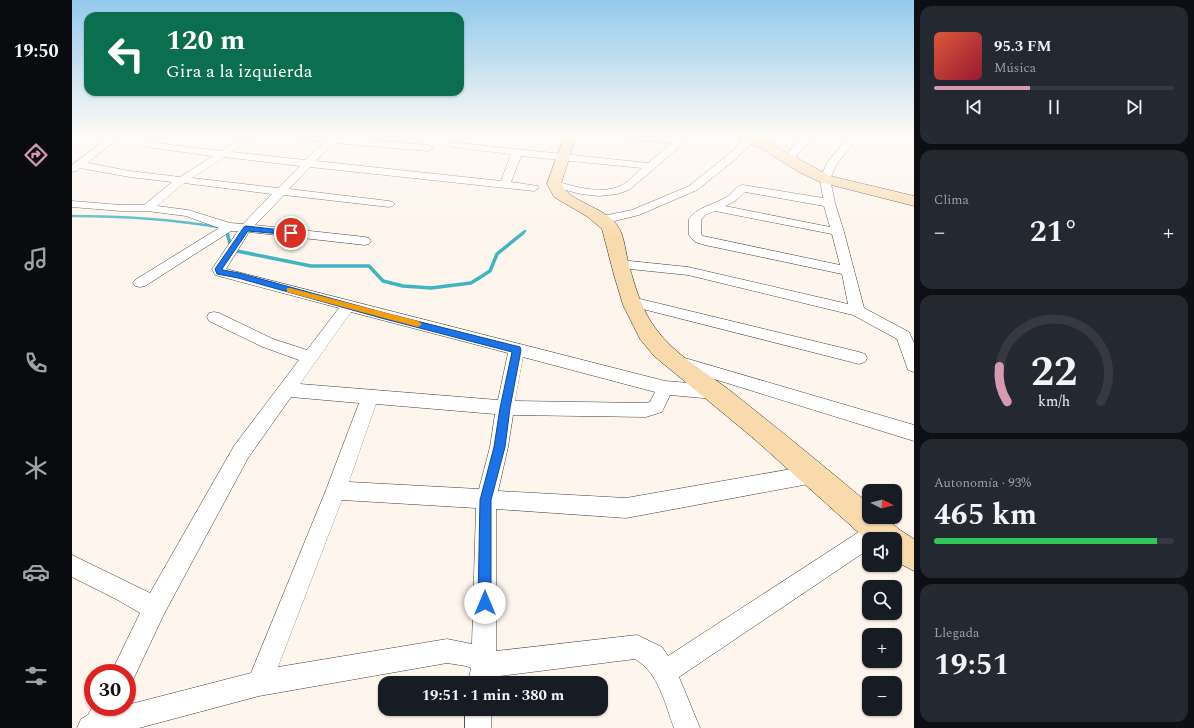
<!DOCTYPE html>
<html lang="es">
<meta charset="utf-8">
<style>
body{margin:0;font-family:Spectral,serif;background:#242831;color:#f1f3f6;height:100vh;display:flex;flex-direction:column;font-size:15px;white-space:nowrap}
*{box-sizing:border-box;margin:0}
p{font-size:13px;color:#9ea1a6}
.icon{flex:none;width:22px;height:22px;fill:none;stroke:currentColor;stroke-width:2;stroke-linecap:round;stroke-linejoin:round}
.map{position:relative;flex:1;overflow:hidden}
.side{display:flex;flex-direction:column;gap:6px;padding:6px;background:#0d0f14;width:280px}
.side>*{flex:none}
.top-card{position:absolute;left:12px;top:12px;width:380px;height:84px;border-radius:12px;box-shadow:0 1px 3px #0004;background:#0b6e4f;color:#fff;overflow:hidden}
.needle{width:26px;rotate:96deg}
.buttons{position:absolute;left:790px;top:484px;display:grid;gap:8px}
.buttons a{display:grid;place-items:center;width:40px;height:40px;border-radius:8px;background:#171b24;box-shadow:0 1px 3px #0004;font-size:20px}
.speed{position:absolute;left:12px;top:664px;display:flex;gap:8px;font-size:20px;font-weight:700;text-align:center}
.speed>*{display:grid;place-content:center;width:52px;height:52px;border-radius:50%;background:#171b24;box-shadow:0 1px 3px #0004;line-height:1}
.speed .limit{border:6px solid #d22;background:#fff;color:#111}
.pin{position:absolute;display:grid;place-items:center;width:34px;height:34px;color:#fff;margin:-17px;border:2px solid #fff;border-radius:50%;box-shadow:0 1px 4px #0007}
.me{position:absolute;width:44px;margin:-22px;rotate:0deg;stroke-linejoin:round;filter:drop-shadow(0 0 3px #0008)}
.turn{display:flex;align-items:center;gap:14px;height:84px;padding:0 16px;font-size:18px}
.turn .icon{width:52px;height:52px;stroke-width:2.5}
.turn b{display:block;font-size:28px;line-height:34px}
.big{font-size:30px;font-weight:700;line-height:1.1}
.side .card{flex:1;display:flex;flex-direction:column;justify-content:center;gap:6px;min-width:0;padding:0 14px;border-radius:12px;background:#242831}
.side .dial{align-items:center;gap:0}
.dial svg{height:104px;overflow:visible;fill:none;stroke:#363941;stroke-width:7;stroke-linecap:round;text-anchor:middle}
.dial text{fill:#f1f3f6;stroke:none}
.song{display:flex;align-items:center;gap:12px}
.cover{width:48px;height:48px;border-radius:6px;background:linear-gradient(135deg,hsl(10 70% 55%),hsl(350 70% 35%))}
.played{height:4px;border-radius:2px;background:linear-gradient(90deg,#d49ab0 40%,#363941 40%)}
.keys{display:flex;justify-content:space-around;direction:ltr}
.heat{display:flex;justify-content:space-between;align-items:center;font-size:22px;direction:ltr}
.charge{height:6px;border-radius:3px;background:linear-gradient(90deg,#34c759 93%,#363941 0)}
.trip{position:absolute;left:306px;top:676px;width:230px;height:40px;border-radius:12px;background:#171b24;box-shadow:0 1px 3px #0004;font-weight:700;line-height:40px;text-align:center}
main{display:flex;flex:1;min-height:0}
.tabs{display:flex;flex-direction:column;width:72px;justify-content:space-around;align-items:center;background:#090b0e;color:#9ea1a6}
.tabs .icon{width:28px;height:28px}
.tabs .current{color:#d49ab0}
.tabs b{font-size:18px;color:#f1f3f6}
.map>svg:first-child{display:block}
</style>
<main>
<nav class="tabs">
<b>19:50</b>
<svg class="icon current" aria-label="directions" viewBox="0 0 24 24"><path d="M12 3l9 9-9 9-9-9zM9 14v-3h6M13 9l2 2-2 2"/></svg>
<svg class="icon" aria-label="music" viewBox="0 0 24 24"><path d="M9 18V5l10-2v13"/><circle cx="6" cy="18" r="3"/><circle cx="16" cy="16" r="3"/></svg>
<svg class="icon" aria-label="phone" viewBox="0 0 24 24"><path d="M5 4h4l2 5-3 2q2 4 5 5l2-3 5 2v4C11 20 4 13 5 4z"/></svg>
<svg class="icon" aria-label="climate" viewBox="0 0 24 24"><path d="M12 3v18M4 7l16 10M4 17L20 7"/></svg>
<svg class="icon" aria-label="car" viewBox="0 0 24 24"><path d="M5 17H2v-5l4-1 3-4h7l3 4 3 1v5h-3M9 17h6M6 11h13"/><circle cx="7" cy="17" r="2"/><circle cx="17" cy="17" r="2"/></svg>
<svg class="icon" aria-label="filters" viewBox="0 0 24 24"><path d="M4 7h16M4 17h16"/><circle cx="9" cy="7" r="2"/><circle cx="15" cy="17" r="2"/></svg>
</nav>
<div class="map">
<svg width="842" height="728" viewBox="0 0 842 728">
<rect width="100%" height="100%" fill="#fef5ec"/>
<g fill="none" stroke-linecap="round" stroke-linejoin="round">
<!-- stream-far1 -->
<path stroke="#41b4c3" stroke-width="2.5" d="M0 216C49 216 97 219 146 227
M154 228 156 234
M450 234 453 231"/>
<!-- stream -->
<path stroke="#41b4c3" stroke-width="3.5" d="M155 233 160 250 239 266H297L311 281 331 286 359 288 399 283 418 271 425 254 451 233"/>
<!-- street casing -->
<g stroke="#3f3f3f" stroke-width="1">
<path id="street" d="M37 137H48L15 163 58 171 108 177 141 156 74 147 72 145 77 137H87L83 143 149 151 171 137H182L160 152 233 160 252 142 229 140 224 137H267L356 145 361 148 356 151 262 143 244 161 429 181 439 154 380 147 375 144 377 142 576 163 600 143 559 140 554 137H619L557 190 545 194 527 196 509 194 478 186 477 184 482 181C502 186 528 195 548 186 556 183 563 174 570 168L449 156 439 182 466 186 467 188 462 191 238 167 217 189 317 201 321 202 323 204 321 206 317 207 212 195 183 225 293 237 297 238 299 241 297 244 293 245 177 232 154 269 593 381 642 385 648 387 650 392 648 397 642 399 598 395 590 412 574 417 441 415 436 447 426 491 554 498 742 465 749 468 752 474 749 480 742 483 554 518 424 509V651L565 635 590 647 596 656 799 524 806 521 813 524 816 531 813 538 797 539V549L607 677 628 728H602C593 704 587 673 563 659L428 676H423L422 683H396L399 668 394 666 375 663 187 696 67 728H5L9 719 16 715 21 706V707H55V705L179 673 254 490 287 403 219 397 176 458 92 614 60 682 55 684V673H39L68 613 44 599 0 577V555L78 593 162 446 227 360 191 347 137 321 135 317 137 313 142 312 147 313 201 339 235 350 267 308 143 275 140 269 166 231H159L73 286 68 287 63 286 61 283 63 280 147 228 114 216 75 211H49L0 207V201L49 205H72L100 182 58 177 8 168 5 171 0 172V165ZM152 157 228 166 206 188 120 178ZM112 183 200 194 171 224 158 223 116 210 85 206ZM279 312 436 353 426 400 228 384ZM451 357 583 392 578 402 574 403 443 401ZM304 404 423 414 418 447 407 489 277 482ZM270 500 404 508 400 644 375 639 206 667Z
M675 137H685L665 158 625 190 567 215 530 224 526 223 524 220 526 217 560 210 617 186 657 154Z
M730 137H740L721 160H713L712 158 713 156Z
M776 137H786L765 164 758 179 763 203 772 232 792 308 837 332 842 343V372L836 370 825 339 781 315 616 275 548 268 543 267 541 264 543 261 548 260 616 267 776 304 770 274 633 245 623 242 617 235V219C626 206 643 205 656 196 661 192 664 186 671 185L751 198 748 179 755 163ZM673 192 752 206 758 227 653 206 663 201ZM643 211 760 234 768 265 631 236 629 234V220L633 215Z
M560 297 787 352 793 354 795 358 793 362 787 364 555 305 553 302 555 299Z
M606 356 842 425V441L600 366 598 362 600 358Z
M393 709H419V728H393Z"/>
</g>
<!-- secondary casing -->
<g stroke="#2e2e2e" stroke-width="1">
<path id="secondary" d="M492 137H504L489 184C499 203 531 206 545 225 553 236 553 252 557 265 563 287 570 311 584 329 603 355 631 370 656 389 704 427 751 465 797 504V517H812L828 530 842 539V571L823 561V539H797V542L796 541 680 437 582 356 568 339 551 305 542 275 530 229 516 217 482 197 475 184Z
M667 137 688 138 758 176 842 196V206L748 182 727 172 689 148 668 140Z"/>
</g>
<!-- street -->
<use href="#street" fill="#fff" fill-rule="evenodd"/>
<!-- secondary -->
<use href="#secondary" fill="#f9daac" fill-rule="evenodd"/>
</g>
<!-- sky -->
<linearGradient id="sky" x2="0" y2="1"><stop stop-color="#93caec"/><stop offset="0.57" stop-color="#fffaf6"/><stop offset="1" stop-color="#fffaf6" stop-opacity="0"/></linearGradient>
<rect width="842" height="239" fill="url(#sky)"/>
<!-- route -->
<path fill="#1a73e8" stroke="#114b97" d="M174 226 219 231 222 233 219 235 176 231 150 269 151 270 167 273 309 312 448 347 449 350 438 408 433 447 419 500V603L417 608 413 610 408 608 406 603 408 500 422 447 428 408 440 352 309 318 166 278 145 274 143 269 172 227Z"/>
<!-- slow -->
<path fill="#f59e0b" d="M215 288H218L346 321 350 324 346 327 215 292Z"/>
</svg>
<div class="buttons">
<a><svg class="needle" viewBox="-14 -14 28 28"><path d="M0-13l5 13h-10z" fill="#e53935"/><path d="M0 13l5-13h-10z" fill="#9ea1a6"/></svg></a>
<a><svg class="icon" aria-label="sound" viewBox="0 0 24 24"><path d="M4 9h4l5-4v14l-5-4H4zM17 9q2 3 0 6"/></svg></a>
<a><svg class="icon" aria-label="search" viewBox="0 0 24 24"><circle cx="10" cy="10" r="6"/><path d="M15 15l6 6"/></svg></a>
<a>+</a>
<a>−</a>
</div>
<div class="speed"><div class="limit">30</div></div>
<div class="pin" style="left:219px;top:233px;background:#d93025"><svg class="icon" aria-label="arrive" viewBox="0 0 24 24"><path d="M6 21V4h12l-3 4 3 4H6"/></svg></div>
<svg class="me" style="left:413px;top:603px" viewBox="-20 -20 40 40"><circle r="19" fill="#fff"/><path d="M0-13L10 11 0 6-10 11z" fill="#1a73e8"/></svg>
<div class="trip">19:51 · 1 min · 380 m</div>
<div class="top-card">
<div class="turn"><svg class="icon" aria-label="left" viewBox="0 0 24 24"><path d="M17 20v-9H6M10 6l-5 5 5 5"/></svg><div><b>120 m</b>Gira a la izquierda</div></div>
</div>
</div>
<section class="side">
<div class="card">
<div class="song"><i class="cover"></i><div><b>95.3 FM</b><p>Música</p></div></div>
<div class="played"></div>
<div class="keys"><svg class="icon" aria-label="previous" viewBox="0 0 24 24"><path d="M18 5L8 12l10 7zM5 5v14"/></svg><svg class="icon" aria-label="pause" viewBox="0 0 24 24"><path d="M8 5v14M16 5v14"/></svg><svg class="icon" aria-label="next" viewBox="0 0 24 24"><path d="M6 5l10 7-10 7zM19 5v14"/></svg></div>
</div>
<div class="card"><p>Clima</p>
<div class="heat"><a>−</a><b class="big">21°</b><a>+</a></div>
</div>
<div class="card dial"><svg viewBox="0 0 100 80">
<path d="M14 69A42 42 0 1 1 86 69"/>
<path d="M14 69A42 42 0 0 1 8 42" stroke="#d49ab0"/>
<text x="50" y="56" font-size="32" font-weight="700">22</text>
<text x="50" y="72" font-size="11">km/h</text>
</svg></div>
<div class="card"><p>Autonomía · 93%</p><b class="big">465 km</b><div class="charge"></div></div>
<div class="card"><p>Llegada</p><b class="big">19:51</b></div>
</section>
</main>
